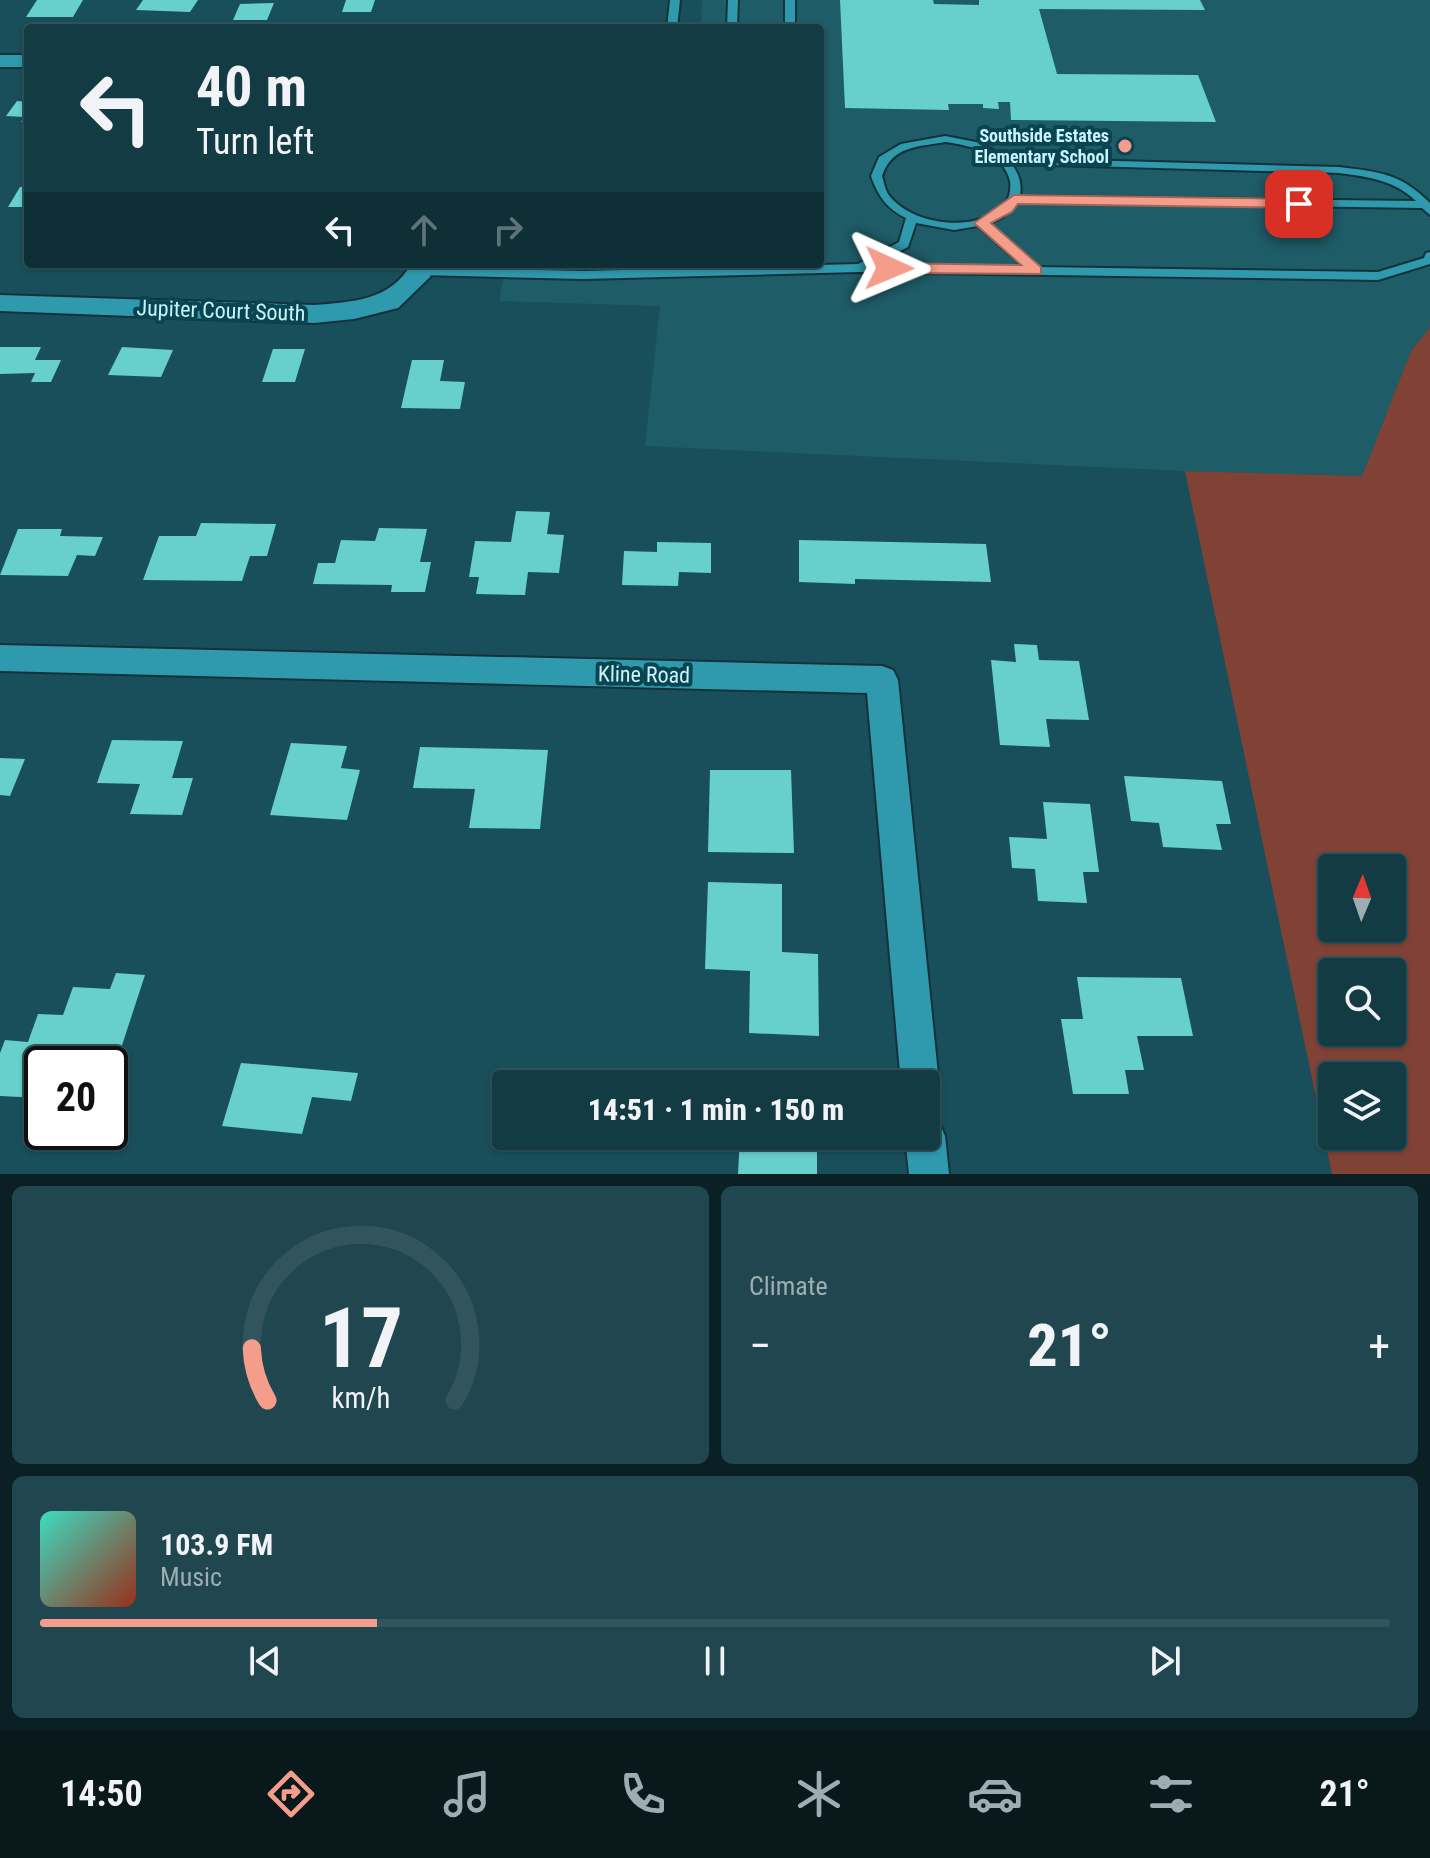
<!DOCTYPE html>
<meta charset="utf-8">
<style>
body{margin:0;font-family:"Roboto Condensed",sans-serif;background:#20464f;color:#f1f3f6;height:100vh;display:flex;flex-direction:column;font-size:30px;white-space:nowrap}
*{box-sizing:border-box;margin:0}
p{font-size:26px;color:#9dadb2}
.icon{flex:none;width:44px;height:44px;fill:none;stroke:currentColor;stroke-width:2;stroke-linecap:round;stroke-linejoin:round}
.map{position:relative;height:1174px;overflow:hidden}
.sheet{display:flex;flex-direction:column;gap:12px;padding:12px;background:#0a2025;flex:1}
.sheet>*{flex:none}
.top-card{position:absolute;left:24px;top:24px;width:800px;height:244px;border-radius:8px;box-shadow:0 2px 6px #0004,0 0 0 2px #32555d;background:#133b44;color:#f1f3f6;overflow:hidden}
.needle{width:52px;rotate:2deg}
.tools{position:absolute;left:1318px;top:854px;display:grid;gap:16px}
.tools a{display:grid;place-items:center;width:88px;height:88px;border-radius:8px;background:#133b44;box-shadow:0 2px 6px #0004,0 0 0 2px #32555d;font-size:40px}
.speed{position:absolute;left:24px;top:1046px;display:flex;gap:16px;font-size:40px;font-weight:700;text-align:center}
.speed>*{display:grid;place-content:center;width:104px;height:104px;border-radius:50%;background:#133b44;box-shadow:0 2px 6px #0004,0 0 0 2px #32555d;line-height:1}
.speed .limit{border:4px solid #111;border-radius:12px;background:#fff;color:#111}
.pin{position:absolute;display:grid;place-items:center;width:68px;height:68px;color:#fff;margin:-34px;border-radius:16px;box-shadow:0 4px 12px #0006}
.me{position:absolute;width:88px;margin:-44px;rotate:91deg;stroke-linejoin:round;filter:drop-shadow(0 0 6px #0008)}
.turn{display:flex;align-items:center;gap:28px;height:168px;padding:0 40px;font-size:36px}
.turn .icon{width:104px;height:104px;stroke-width:2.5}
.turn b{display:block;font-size:56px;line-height:68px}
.lanes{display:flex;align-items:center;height:76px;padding:0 40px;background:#0003;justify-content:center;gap:40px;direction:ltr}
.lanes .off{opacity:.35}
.big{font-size:60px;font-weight:800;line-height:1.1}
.sheet .card{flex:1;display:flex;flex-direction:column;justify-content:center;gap:12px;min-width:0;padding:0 28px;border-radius:12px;background:#20464f}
.sheet .dial{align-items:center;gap:0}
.dial svg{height:208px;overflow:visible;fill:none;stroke:#32555d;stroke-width:7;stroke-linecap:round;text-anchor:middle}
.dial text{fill:#f1f3f6;stroke:none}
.song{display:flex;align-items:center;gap:24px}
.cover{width:96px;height:96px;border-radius:12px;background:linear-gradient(135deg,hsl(170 70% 55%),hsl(10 70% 35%))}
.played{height:8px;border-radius:4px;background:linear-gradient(90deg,#f49d8b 25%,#32555d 25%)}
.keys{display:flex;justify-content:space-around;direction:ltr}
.heat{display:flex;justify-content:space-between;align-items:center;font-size:44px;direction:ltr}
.sheet .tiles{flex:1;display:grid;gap:12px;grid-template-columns:1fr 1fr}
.card:last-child{grid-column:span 2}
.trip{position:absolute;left:492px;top:1070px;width:448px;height:80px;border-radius:8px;background:#133b44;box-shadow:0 2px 6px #0004,0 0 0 2px #32555d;font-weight:800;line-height:80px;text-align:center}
.menu{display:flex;height:128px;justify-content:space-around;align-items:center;background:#08181b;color:#9dadb2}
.menu .icon{width:56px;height:56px}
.menu .on{color:#f49d8b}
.menu b{font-size:36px;color:#f1f3f6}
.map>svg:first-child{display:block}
</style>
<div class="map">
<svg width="1430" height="1174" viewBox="0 0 1430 1174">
<rect width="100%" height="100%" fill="#194f5a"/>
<!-- built -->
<path fill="#1e5c67" d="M702 0H1430V327L1411 351 1362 476 1185 471 645 446 660 306 499 301 506 264H820V28H701Z"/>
<!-- green -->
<path fill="#814236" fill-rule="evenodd" d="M1430 327V1174H1332L1185 471 1362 476 1411 351ZM1332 868H1392V928H1332ZM1332 972H1392V1032H1332ZM1332 1076H1392V1136H1332Z"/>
<!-- building -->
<path fill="#67cfcc" d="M37 0H83L73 17H26Z
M143 0H198L190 12 136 10Z
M346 0H375L371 12H342Z
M840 0H933L934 4 979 5V0H1200L1205 10 1039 9 1057 74 1198 75 1216 122 1011 120 1010 102H998L999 109 983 108V104H948L949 110 845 108Z
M274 3 267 20H233L240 4Z
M17 101 28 102V122H21L24 117 6 116Z
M20 187H28V207H8Z
M0 347H41L35 360H61L51 382H31L35 373 0 374Z
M122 347 173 350 161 377 108 375Z
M273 349H305L295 382H262Z
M412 360H444L440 381 465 382 460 409 401 408Z
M516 511 550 512 547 534 564 535 559 573 528 572 525 595 476 594 479 577H469L475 541 511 542Z
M201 523 276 524 267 556H250L242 581 143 580 159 536H196Z
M379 528 427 529 420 562H431L425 592H391L392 585 313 584 318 563H335L341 540 375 541Z
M18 529H62L60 536 103 537 95 556 77 555 68 576 0 575Z
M799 540 986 544 991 582 855 579V584L799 582Z
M657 542 711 543V573L679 572 678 586 622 585 624 551 657 552Z
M1014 644 1037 645 1039 660 1079 661 1089 720 1046 719 1050 747 1000 745 991 660 1016 662Z
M112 740 183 741 172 778H193L182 815 130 814 140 784 97 783Z
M291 743 347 746 341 768 360 770 347 820 270 815Z
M420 747 548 750 540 829 469 828 475 789 413 788Z
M0 758 25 759 10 796 0 795Z
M710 770H791L794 853 708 852Z
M1124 776 1222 781 1231 824H1216L1222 850 1163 847 1159 823 1131 821Z
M1043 802 1090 804 1099 872H1083L1087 903 1038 901 1035 869 1012 868 1009 837 1047 839Z
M708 882 782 884V952L818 954 819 1036 749 1033 750 971 705 969Z
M116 973 145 975 111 1079 110 1064H42V1098L0 1096V1053L5 1040 28 1042 38 1014 63 1015 73 987 110 989Z
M1077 977 1181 978 1193 1036H1137L1144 1070H1125L1129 1094H1073L1061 1019H1083Z
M241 1063 358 1073 351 1101 312 1097 302 1134 222 1126Z
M740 1136H817V1174H738Z"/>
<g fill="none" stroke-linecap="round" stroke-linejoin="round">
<!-- service casing -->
<g stroke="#133239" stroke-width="4">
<path id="service" d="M670 0H680L677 28H667Z
M728 0H738L737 28H727Z
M785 0H795V28H785Z
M945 136 981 143 1006 158 1339 167C1380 172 1400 173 1430 203V215L1422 208 1016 202 1003 217 989 224 1038 267 1378 272 1424 258 1426 253 1430 252V264L1378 280 859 272 583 279 421 275 415 271 421 267 583 271 858 264 899 242 906 218C887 209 878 196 871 176L879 157 901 144ZM945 142C969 145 1004 153 1010 181 1011 189 1010 198 1004 204 978 235 910 225 888 194 885 189 884 182 882 176 892 146 917 147 945 142ZM1012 164 1339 173C1369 177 1394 180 1416 201L1020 196C1022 183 1019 175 1012 164ZM916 223 954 230 978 226 1024 267 875 264 908 247Z"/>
</g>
<!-- minor casing -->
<g stroke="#133239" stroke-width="4">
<path id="minor" d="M0 55H28V67H0Z
M411 264H435L430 277 398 308 354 319 314 323 0 311V295L314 305C351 302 391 301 411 264Z
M0 645 882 666 893 670 898 680 939 1084 934 1098 926 1101V1084H901L867 693 0 671Z
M926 1117 939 1122 945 1136 949 1174H909L905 1136H926Z"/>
</g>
<!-- service -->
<use href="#service" fill="#2f99ad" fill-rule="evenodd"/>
<!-- minor -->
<use href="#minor" fill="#2f99ad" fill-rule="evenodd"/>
</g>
<!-- route -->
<path fill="#f49d8b" stroke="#9f665a" stroke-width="2" d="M1014 195 1299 199 1306 204 1299 208 1018 204 1012 212 991 223 1041 267V274L889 273 881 268 889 263 1021 265 974 223Z"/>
<!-- markers -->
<circle fill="#f49d8b" stroke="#09444f" stroke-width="3" cx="1125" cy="146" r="8"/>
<g text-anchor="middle" stroke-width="8" stroke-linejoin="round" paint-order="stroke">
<!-- far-poi labels -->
<g font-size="18" font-weight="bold" fill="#c7f4fe" stroke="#09444f" text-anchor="end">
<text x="1109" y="142">Southside Estates<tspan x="1109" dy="21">Elementary School</tspan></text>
</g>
<!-- street labels -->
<g font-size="22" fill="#c7f4fe" stroke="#09444f">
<text transform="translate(221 310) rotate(2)" y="8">Jupiter Court South</text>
<text transform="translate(644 674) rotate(1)" y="8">Kline Road</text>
</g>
</g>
</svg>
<div class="tools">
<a><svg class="needle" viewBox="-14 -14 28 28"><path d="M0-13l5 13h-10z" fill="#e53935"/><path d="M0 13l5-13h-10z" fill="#9dadb2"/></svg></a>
<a><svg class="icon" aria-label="search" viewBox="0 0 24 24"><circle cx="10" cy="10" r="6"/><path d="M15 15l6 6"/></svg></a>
<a><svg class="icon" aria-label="layers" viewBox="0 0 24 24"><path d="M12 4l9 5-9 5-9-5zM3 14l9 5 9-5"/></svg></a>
</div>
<div class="speed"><div class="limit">20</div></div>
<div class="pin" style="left:1299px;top:204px;background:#d93025"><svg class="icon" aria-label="arrive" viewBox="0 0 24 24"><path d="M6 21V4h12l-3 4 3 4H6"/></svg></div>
<svg class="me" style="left:889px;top:268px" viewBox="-20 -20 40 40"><path d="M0-17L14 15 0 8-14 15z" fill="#f49d8b" stroke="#fff" stroke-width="4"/></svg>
<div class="trip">14:51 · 1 min · 150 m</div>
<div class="top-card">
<div class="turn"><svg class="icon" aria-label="left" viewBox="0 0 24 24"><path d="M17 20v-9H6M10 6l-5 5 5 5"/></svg><div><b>40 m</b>Turn left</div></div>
<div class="lanes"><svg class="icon" aria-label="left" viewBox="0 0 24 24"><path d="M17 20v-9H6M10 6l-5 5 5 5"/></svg><svg class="icon off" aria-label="ahead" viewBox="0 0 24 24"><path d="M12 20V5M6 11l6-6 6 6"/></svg><svg class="icon off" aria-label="right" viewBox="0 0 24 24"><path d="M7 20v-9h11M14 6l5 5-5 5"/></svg></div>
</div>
</div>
<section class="sheet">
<div class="tiles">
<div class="card dial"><svg viewBox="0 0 100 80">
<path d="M14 69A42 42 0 1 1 86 69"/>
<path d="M14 69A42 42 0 0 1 8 49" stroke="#f49d8b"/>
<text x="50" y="56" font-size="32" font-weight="700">17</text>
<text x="50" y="72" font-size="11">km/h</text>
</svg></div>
<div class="card"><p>Climate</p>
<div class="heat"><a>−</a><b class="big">21°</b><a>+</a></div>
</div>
<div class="card">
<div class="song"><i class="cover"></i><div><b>103.9 FM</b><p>Music</p></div></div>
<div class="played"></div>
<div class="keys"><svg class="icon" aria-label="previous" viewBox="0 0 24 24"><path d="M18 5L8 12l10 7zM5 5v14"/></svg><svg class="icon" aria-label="pause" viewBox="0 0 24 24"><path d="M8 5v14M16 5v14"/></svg><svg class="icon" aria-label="next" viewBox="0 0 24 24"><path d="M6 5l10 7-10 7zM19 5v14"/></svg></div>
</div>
</div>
</section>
<nav class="menu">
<b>14:50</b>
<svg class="icon on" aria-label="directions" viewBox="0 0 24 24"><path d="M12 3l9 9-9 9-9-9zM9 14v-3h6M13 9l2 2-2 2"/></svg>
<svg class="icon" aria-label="music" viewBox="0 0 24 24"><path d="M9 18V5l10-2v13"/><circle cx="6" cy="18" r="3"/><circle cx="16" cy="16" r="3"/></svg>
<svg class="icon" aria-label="phone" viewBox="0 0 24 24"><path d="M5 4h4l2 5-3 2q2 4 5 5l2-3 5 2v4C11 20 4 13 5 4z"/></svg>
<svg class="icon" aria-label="climate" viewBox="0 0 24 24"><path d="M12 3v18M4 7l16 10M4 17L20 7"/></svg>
<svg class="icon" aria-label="car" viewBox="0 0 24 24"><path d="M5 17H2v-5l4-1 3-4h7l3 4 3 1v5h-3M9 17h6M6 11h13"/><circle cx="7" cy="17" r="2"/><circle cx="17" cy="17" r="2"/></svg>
<svg class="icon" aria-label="filters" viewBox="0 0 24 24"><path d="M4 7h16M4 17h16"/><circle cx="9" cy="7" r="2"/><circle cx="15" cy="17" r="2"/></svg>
<b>21°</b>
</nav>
